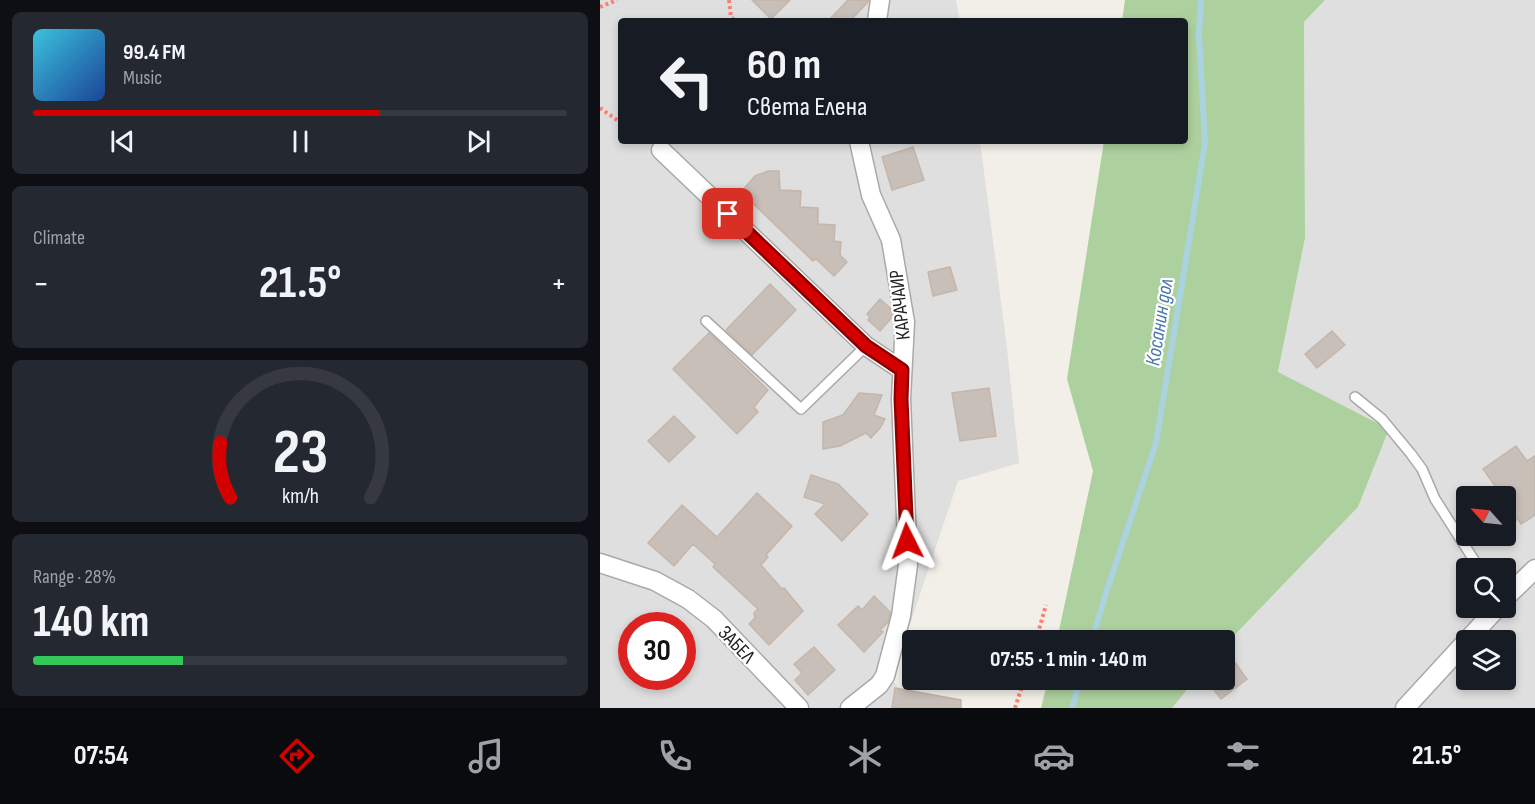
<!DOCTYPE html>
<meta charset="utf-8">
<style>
body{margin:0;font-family:"Sofia Sans Condensed",sans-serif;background:#242831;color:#f1f3f6;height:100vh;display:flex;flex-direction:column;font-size:22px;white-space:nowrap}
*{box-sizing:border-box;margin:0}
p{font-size:20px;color:#9ea1a6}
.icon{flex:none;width:33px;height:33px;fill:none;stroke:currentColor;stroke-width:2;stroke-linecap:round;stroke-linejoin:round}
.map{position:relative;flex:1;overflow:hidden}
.sheet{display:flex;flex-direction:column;gap:12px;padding:12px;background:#0d0f14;width:600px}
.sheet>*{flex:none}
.guide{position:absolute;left:18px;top:18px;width:570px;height:126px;border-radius:6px;box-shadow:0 3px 9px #0003;background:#171b24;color:#f1f3f6;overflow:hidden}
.needle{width:39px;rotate:297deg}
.controls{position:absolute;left:856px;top:486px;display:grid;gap:12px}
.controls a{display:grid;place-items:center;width:60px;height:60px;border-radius:6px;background:#171b24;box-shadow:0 3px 9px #0003;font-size:30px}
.speed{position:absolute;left:18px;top:612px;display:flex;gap:12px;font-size:30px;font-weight:700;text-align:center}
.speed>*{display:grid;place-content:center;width:78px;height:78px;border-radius:50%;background:#171b24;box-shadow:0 3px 9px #0003;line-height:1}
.speed .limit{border:9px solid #d22;background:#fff;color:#111}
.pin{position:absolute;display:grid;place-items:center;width:51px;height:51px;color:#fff;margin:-26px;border-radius:12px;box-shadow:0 3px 9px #0006}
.me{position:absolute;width:66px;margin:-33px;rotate:357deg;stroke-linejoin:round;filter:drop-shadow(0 0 4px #0008)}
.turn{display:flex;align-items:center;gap:21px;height:126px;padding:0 30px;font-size:27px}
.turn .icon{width:78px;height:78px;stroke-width:2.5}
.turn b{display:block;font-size:42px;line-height:51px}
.big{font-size:45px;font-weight:700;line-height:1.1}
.sheet .widget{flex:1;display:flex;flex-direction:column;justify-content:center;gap:9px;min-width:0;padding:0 21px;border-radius:9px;background:#242831}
.sheet .dial{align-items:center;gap:0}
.dial svg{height:156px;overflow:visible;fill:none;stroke:#363941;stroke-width:7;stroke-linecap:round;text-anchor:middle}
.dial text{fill:#f1f3f6;stroke:none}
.song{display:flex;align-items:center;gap:18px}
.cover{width:72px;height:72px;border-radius:9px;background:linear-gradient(135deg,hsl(190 70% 55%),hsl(220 70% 35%))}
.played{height:6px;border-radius:3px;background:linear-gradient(90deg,#d40000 65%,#363941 65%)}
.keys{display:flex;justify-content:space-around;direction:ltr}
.heat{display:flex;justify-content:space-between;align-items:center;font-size:33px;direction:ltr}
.charge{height:9px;border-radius:4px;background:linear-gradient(90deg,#34c759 28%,#363941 0)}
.trip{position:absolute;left:302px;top:630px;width:333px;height:60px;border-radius:6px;background:#171b24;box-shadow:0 3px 9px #0003;font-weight:700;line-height:60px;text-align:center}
.dock{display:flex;height:96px;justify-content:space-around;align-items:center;background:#090b0e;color:#9ea1a6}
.dock .icon{width:42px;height:42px}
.dock .selected{color:#d40000}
.dock b{font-size:27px;color:#f1f3f6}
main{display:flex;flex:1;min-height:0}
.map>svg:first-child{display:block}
</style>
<main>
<section class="sheet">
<div class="widget">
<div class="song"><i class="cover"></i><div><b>99.4 FM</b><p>Music</p></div></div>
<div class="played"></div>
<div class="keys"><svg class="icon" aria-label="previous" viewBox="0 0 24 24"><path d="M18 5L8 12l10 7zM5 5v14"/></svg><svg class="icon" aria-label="pause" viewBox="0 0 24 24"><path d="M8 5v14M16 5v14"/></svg><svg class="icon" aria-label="next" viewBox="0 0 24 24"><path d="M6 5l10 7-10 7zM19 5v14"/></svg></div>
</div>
<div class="widget"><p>Climate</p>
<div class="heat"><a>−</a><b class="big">21.5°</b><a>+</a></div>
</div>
<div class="widget dial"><svg viewBox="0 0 100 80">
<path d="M14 69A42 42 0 1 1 86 69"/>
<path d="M14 69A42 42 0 0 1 9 41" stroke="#d40000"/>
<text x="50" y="56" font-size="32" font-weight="700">23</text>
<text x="50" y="72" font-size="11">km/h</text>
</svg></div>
<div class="widget"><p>Range · 28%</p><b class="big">140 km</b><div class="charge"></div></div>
</section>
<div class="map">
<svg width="935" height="708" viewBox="0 0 935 708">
<rect width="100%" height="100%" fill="#f2efe9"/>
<!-- residential -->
<path fill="#e0dfdf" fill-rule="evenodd" d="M0 0H356L360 21H21V141H380L407 348 419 463 358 481 292 678 311 708H0ZM32 626H82V676H32Z
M725 0H935V708H572L595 680H624V646L758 507 789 428 678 373 705 238 704 22ZM867 496H906V536H867ZM867 568H906V608H867ZM867 640H906V680H867Z"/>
<!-- forest -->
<path fill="#add19e" d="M525 0H725L704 22 705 238 678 372 789 429 758 507 624 646V640H457L493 471 467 379 504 141H585V21H522Z
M448 680H595L572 708H441Z"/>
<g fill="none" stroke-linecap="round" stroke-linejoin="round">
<!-- stream -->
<path stroke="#aad3df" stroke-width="6" d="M492 640 507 590 556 443 605 143 599 34 601 0
M472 708 480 680"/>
</g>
<!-- building -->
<path fill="#c7bfb8" stroke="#c4b6ab" stroke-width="1.5" d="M152 0H190L171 19Z
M248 0H269L268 2 250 21H228Z
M313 147 324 180 292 190 282 157Z
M168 171H179L180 190 201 191 200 207 218 208V224L235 225 234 241 241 242 240 255 247 262 234 276 216 259 213 261 141 192 155 176Z
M350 267 357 290 333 296 328 272Z
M170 284 196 310 152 355 126 330Z
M280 299 291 309 293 316 280 331 268 320 270 317 267 314Z
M732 331 745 345 717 368 705 354Z
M109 333 168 390 154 407 158 412 137 434 73 369Z
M389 388 396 436 360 441 352 393Z
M259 393 282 395 274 415 285 419 280 428 271 438 266 433 240 446 223 449V422L243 415Z
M74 416 95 437 69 462 48 441Z
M916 446 927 461 935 456V515L921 524 918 519 906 527V496H902L883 469Z
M211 475 238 484 268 514 242 541 215 514 225 504 204 497Z
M157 493 192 526 166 555 168 557 161 565 182 589 184 588 203 611 169 645 149 624 155 618 154 613 158 609 113 567 115 564 93 544 74 566 48 543 82 505 117 537Z
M274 596 290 612V614L288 622 280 630 283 632 264 652 238 625 258 606 262 610Z
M214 647 235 670 208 695 195 680 202 673 194 664Z
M634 661 647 679 621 699 606 680H624V669Z
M295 688 361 700V708H292Z"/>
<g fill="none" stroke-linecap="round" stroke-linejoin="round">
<!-- lane casing -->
<g stroke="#a9a9a9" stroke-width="12">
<path id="lane" d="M106 321 201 409 266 346
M755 397 782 419 811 454 822 469 835 499 879 568"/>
</g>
<!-- street casing -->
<g stroke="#a9a9a9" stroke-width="21">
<path id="street" d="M277 21 280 0
M61 150 266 346 302 370
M0 563 55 581 88 599 114 619 199 708
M906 597 935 569
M250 708 279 685 285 676 301 616 308 565 301 399 305 322 291 240 271 195 259 141
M805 708 897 608"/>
</g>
<!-- path -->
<path stroke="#fa8072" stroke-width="4" stroke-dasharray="3 3" stroke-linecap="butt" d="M129 0 131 17 135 21
M0 7 17 0
M0 108 21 123
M436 640 446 605
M415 708 424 680"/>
<!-- lane -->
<use href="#lane" stroke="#fff" stroke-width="9"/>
<!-- street -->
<use href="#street" stroke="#fff" stroke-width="18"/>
</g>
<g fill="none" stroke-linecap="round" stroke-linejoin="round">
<!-- route casing -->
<g stroke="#8a0000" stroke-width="15">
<path id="route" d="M128 214 266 346 302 370 301 399 307 541"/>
</g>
<!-- route -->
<use href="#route" stroke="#d40000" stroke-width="10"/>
</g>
<g text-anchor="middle" stroke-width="4.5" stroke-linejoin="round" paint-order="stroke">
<!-- street labels -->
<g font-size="20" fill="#222" stroke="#fff">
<text transform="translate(299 305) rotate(-96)" y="7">КАРАЧАИР</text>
<text transform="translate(137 644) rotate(46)" y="7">ЗАБЕЛ</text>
</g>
<!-- water labels -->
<g font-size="21" font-style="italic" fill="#4a7aab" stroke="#fff">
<text transform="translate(559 322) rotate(-81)" y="7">Косанин дол</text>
</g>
</g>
</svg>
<div class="controls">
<a><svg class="needle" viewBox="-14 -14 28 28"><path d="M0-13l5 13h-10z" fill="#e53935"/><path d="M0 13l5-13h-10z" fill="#9ea1a6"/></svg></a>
<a><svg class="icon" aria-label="search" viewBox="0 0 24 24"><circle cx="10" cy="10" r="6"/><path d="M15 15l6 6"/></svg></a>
<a><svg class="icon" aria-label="layers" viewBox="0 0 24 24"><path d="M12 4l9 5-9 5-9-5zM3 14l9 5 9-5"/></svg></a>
</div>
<div class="speed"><div class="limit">30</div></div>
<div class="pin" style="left:128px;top:214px;background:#d93025"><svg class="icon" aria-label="arrive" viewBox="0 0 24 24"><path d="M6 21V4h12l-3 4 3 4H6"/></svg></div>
<svg class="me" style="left:307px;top:541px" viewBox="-20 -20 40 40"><path d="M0-17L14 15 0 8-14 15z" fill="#d40000" stroke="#fff" stroke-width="4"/></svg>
<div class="trip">07:55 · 1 min · 140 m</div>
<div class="guide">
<div class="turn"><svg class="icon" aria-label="left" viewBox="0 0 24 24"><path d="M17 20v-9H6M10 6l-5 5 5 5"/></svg><div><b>60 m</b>Света Елена</div></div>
</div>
</div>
</main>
<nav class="dock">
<b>07:54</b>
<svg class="icon selected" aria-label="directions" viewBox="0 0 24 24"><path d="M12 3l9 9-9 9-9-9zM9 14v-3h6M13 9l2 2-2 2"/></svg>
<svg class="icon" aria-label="music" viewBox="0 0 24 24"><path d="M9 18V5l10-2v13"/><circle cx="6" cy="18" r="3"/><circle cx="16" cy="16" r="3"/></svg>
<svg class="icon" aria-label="phone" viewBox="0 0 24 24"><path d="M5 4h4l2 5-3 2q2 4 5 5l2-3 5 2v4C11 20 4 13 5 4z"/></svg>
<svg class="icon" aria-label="climate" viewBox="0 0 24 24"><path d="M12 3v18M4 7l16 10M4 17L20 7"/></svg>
<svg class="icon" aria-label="car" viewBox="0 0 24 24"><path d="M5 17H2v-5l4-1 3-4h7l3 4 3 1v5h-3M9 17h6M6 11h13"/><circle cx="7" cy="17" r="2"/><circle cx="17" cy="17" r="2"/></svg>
<svg class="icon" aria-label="filters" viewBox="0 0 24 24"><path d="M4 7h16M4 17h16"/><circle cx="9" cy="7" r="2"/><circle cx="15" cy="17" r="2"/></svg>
<b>21.5°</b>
</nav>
